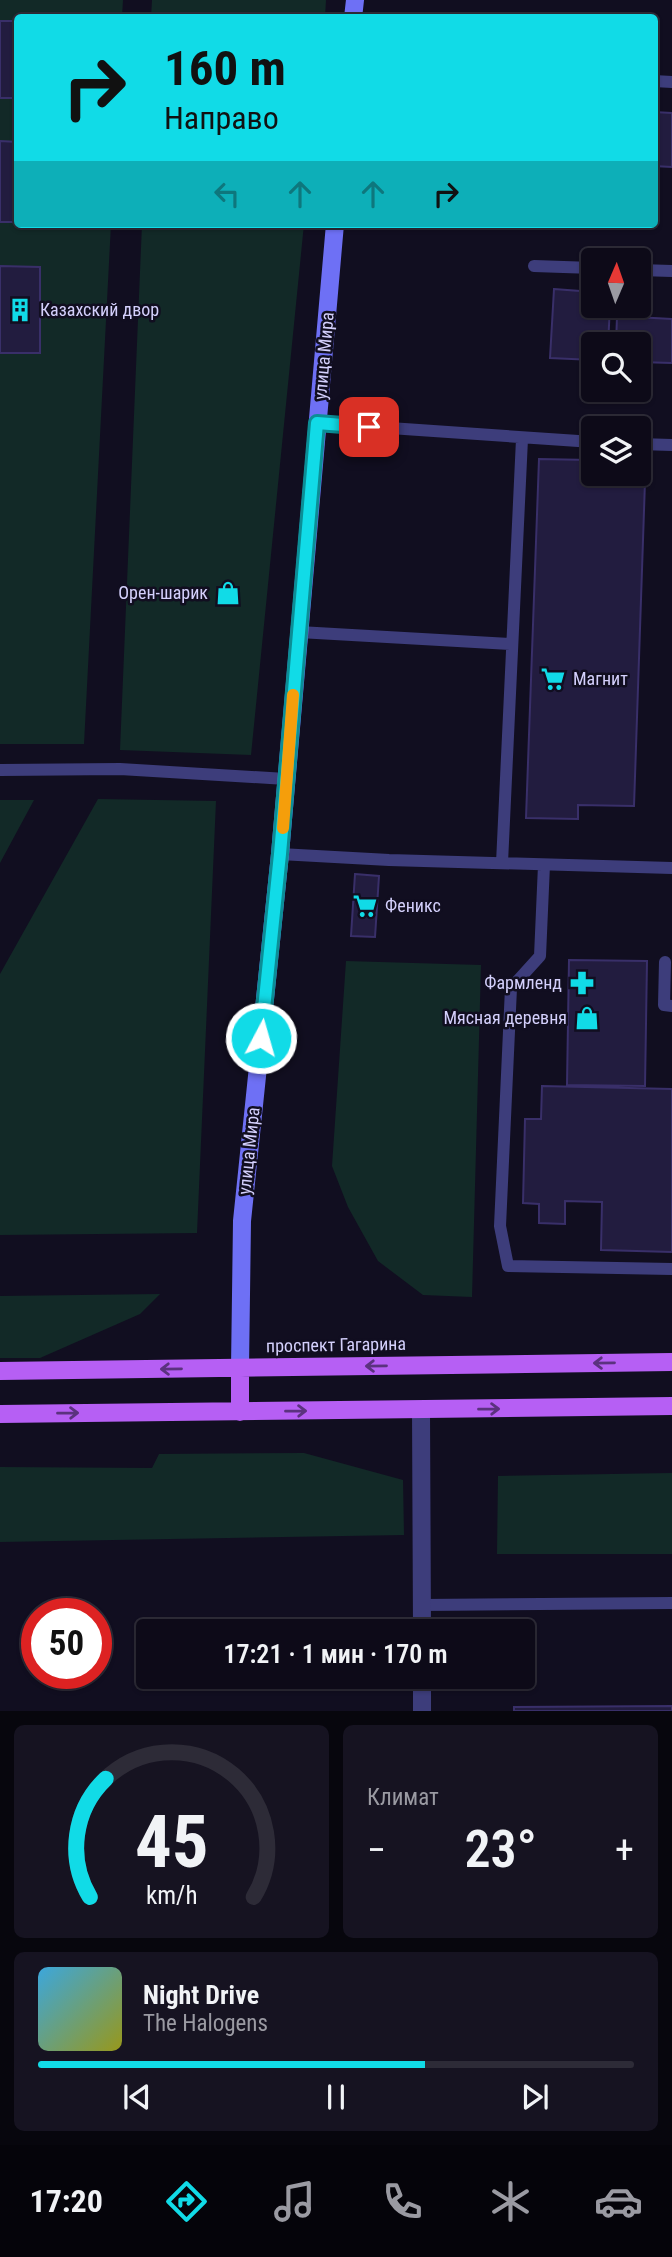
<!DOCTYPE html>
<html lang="ru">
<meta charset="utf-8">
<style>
body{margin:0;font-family:"Roboto Condensed",sans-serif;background:#161321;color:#f1f3f6;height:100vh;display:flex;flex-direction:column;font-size:26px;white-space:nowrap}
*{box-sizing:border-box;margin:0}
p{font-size:23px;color:#9a9aa2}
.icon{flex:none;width:38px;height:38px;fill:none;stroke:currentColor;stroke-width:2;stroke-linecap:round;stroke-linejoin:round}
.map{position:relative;height:1711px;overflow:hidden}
.panel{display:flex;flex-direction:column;gap:14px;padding:14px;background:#07060d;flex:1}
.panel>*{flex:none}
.hud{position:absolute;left:14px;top:14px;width:644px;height:214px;border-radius:7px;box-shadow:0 2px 5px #0004,0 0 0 2px #2d2b37;background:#11dbe7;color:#111;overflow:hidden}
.needle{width:46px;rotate:2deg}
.buttons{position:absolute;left:581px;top:248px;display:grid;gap:14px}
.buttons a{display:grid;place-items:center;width:70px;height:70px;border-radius:7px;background:#0d0a18;box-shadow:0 2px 5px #0004,0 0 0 2px #2d2b37;font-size:35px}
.speed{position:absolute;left:21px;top:1598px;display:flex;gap:14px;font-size:35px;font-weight:700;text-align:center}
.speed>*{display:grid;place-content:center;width:91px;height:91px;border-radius:50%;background:#0d0a18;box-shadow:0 2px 5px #0004,0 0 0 2px #2d2b37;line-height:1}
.speed .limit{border:10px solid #d22;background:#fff;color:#111}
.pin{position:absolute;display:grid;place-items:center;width:60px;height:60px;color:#fff;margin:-30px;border-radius:14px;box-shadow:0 4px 10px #0006}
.me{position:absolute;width:77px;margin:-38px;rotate:6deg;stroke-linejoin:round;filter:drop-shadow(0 0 5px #0008)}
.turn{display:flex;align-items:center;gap:24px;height:147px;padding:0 35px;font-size:32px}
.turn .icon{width:91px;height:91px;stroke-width:2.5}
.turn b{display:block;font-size:49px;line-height:60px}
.lanes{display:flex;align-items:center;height:66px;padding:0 35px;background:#0003;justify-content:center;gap:35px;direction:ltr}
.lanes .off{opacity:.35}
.big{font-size:52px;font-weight:600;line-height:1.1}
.panel .tile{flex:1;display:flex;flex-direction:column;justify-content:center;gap:10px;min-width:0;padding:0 24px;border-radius:10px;background:#161321}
.panel .dial{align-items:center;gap:0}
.dial svg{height:182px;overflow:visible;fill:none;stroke:#2d2b37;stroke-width:7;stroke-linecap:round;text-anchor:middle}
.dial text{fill:#f1f3f6;stroke:none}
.song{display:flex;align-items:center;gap:21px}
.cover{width:84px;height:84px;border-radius:10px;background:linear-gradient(135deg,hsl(200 70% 55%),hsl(60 70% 35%))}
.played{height:7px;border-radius:4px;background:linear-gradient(90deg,#11dbe7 65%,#2d2b37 65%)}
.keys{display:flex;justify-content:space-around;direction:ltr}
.heat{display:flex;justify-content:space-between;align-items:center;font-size:38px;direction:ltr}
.panel .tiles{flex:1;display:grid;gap:14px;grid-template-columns:1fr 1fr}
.tile:last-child{grid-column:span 2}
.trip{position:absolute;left:136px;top:1619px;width:399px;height:70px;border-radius:7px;background:#0d0a18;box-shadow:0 2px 5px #0004,0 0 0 2px #2d2b37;font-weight:600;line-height:70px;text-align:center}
.tabs{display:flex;height:112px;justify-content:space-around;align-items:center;background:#05040a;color:#9a9aa2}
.tabs .icon{width:49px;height:49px}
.tabs .on{color:#11dbe7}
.tabs b{font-size:32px;color:#f1f3f6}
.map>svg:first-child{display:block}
</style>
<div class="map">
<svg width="672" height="1711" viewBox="0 0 672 1711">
<rect width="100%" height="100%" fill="#110e20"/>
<!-- green -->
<path fill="#122927" d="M0 0H123L122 17 18 18V224H111L84 744H0Z
M152 0H326L325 17 151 18Z
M142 224H304L251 755 120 750Z
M98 799 216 801 197 1233 0 1235V974Z
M0 800H34L0 863Z
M346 961 481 965 472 1297 423 1295 378 1261 348 1207 332 1166Z
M160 1294 140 1314 40 1358H0V1296Z
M304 1453 403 1480 404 1535 0 1542V1467L152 1468 159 1454Z
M672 1473V1554H497L498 1476Z"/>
<!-- building -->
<path fill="#221c3f" stroke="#392f69" stroke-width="2" d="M0 21H18V98H0Z
M654 112 672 113V167L654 166Z
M0 141 18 142V222H0Z
M0 266 40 267V353H0Z
M554 289 593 292V306H610L608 345H593V360L550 358Z
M617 316 672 319V363L639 362V345H616Z
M539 459 590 460 589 479 645 481 634 806 578 805V819L526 818Z
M355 874 379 876 375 937 351 936Z
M569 960 647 961 645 1086 567 1085Z
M542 1086 672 1089V1252L601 1250 602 1202 565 1201V1224L539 1223V1204L523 1203 525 1119H541Z
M672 1706V1711H514V1707Z"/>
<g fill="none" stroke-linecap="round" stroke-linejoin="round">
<!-- service -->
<path stroke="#3d3d7b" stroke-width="12" d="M654 81 672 82
M534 266 593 268
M639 270 672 271
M317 423 593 442
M639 444 672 445
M299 632 512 644
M0 770 120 769 286 779
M280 854 389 860 672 868
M502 863 522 439
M544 865 540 956 511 988 500 1226 508 1266 672 1269
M665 962 664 1005 672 1006
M422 1605 672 1603"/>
<!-- minor -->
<path stroke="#3d3d7b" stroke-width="18" d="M421 1410 422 1631
M422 1711V1676"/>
<!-- secondary -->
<path stroke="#6e70f5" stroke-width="18" d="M353 18 355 0
M240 1368 242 1221 280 854 335 224"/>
<!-- primary -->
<path stroke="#b65ff4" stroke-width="18" d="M240 1368V1412
M0 1371 672 1362
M0 1414 672 1406"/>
</g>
<!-- one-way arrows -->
<defs><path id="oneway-shaft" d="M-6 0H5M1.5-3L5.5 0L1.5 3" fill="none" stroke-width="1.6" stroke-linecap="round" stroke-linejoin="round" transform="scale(1.75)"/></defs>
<g stroke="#5b327f">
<use href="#oneway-shaft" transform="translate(604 1363) rotate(179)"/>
<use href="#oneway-shaft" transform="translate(376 1366) rotate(179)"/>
<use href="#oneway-shaft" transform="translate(171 1369) rotate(179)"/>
<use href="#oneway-shaft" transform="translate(489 1409) rotate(-1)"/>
<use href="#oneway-shaft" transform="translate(296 1411) rotate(-1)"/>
<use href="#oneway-shaft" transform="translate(68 1413) rotate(-1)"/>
</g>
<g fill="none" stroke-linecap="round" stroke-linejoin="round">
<!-- route casing -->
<g stroke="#0b8e96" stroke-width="18">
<path id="route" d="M261 1038 280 854 317 423 369 427"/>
</g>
<!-- route -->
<use href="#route" stroke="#11dbe7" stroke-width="12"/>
<!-- slow -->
<path stroke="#f59e0b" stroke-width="12" d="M283 828 293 695"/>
</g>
<!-- icons -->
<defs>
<g id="building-bare" transform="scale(1.89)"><path d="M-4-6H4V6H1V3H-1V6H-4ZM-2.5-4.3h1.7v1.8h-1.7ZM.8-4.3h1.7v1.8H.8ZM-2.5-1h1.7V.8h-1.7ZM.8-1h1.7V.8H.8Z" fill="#11dbe7" stroke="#110e20" stroke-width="2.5" paint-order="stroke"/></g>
<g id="shop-bare" transform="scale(1.89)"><path d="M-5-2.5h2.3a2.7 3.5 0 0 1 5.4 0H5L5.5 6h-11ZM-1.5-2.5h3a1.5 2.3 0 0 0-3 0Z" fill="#11dbe7" stroke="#110e20" stroke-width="2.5" paint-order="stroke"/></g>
<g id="supermarket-bare" transform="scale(1.89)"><path d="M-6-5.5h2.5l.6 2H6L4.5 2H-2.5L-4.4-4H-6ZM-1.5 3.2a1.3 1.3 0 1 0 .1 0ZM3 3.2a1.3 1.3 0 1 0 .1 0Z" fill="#11dbe7" stroke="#110e20" stroke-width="2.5" paint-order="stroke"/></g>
<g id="pharmacy-bare" transform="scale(1.89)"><path d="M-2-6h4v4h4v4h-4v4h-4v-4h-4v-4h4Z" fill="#11dbe7" stroke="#110e20" stroke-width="2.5" paint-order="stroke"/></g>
</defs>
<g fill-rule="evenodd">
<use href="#building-bare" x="20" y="310"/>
<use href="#shop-bare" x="228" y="593"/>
<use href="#supermarket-bare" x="553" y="679"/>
<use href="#supermarket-bare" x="365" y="906"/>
<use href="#pharmacy-bare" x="582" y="983"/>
<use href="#shop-bare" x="587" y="1018"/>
</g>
<g text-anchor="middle" stroke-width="5" stroke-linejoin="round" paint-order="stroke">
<!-- poi labels -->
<g font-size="18" fill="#d4d0fc" stroke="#110e20" text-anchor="start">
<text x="40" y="316">Казахский двор</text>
<text x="208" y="599" text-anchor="end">Орен-шарик</text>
<text x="573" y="685">Магнит</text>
<text x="385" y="912">Феникс</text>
<text x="562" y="989" text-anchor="end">Фармленд</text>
<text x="567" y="1024" text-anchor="end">Мясная деревня</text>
</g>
<!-- street labels -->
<g font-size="18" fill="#d4d0fc" stroke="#110e20">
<text transform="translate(324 356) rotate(-85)" y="6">улица Мира</text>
<text transform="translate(249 1151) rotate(-84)" y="6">улица Мира</text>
<text transform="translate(336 1345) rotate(-1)" y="6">проспект Гагарина</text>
</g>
</g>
</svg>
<div class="buttons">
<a><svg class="needle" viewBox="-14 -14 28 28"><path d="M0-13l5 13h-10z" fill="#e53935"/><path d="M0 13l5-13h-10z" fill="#9a9aa2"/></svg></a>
<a><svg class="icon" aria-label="search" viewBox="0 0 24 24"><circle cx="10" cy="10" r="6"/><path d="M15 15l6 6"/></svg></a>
<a><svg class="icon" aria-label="layers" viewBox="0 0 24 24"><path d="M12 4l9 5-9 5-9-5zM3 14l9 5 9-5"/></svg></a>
</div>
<div class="speed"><div class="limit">50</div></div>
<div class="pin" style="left:369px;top:427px;background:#d93025"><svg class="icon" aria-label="arrive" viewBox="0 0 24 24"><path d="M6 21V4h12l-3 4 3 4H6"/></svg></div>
<svg class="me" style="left:261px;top:1038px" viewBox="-20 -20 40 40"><circle r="17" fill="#11dbe7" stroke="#fff" stroke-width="3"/><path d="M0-11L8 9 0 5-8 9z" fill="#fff"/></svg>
<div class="trip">17:21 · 1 мин · 170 m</div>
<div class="hud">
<div class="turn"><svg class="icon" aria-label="right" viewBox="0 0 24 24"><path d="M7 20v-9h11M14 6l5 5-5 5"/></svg><div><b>160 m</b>Направо</div></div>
<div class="lanes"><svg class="icon off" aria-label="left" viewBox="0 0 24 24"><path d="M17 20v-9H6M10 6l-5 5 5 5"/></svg><svg class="icon off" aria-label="ahead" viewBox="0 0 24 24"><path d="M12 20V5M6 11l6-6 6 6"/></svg><svg class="icon off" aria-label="ahead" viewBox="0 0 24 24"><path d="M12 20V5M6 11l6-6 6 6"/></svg><svg class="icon" aria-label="right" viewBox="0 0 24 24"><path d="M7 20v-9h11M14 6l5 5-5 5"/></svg></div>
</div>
</div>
<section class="panel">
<div class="tiles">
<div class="tile dial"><svg viewBox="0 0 100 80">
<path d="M14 69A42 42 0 1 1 86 69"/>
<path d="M14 69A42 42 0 0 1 21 17" stroke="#11dbe7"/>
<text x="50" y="56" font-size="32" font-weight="700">45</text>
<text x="50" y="72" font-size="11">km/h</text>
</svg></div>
<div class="tile"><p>Климат</p>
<div class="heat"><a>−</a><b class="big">23°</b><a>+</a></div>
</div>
<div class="tile">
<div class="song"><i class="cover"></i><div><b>Night Drive</b><p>The Halogens</p></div></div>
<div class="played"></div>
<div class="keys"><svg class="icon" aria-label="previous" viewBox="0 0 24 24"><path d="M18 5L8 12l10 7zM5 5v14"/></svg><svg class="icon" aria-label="pause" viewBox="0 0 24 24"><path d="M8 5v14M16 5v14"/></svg><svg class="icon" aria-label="next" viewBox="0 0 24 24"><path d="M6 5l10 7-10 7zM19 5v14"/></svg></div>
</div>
</div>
</section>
<nav class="tabs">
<b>17:20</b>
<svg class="icon on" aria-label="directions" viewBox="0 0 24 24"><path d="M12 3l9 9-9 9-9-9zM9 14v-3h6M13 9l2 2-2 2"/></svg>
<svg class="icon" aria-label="music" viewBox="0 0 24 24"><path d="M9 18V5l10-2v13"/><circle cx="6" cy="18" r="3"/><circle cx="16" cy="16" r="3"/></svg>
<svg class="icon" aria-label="phone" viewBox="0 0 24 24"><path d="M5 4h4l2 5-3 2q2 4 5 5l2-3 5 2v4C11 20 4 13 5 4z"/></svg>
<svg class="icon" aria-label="climate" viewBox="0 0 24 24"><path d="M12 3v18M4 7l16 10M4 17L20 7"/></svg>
<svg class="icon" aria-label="car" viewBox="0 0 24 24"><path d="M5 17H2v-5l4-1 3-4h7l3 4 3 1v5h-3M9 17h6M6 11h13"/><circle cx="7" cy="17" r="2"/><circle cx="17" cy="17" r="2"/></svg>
</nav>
